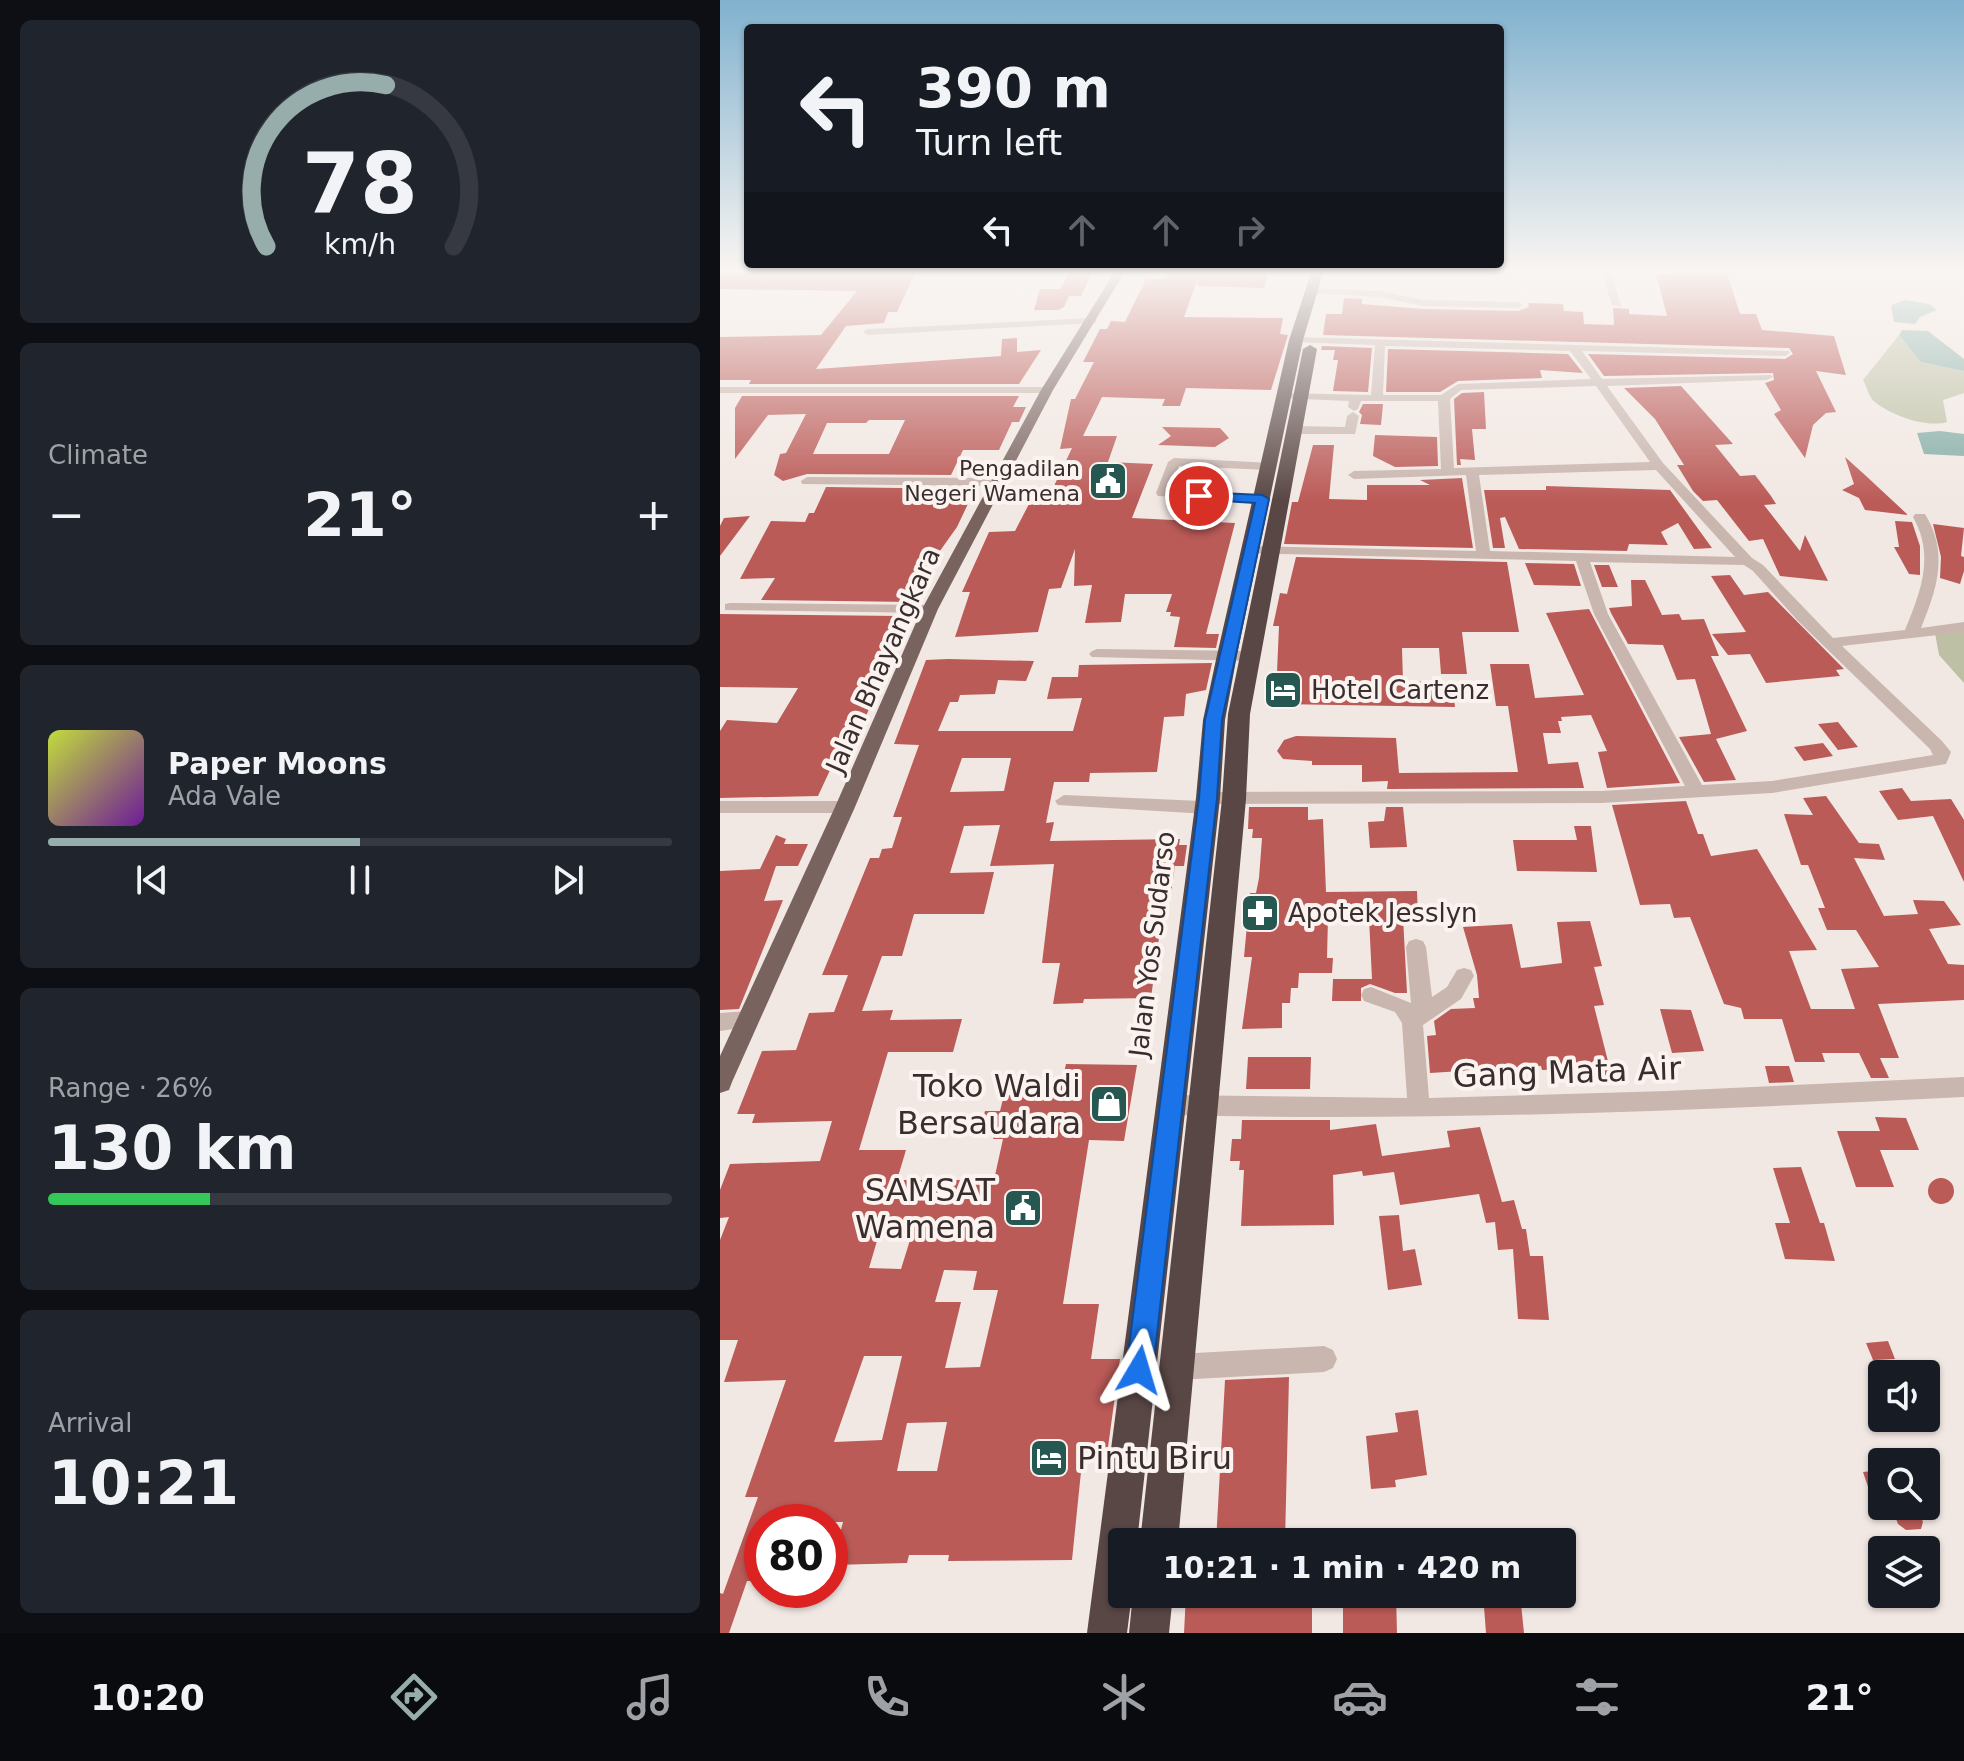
<!DOCTYPE html>
<meta charset="utf-8">
<style>
body{margin:0;font-family:"DejaVu Sans",sans-serif;background:#20242c;color:#f1f3f6;height:100vh;display:flex;flex-direction:column;font-size:30px;white-space:nowrap}
*{box-sizing:border-box;margin:0}
p{font-size:26px;color:#9ea1a6}
.icon{flex:none;width:44px;height:44px;fill:none;stroke:currentColor;stroke-width:2;stroke-linecap:round;stroke-linejoin:round}
.map{position:relative;flex:1;overflow:hidden}
.panel{display:flex;flex-direction:column;gap:20px;padding:20px;background:#0d0f14;width:720px}
.panel>*{flex:none}
.guide{position:absolute;left:24px;top:24px;width:760px;height:244px;border-radius:8px;box-shadow:0 2px 6px #0004;background:#171b24;color:#f1f3f6;overflow:hidden}
.buttons{position:absolute;left:1148px;top:1360px;display:grid;gap:16px}
.buttons a{display:grid;place-items:center;width:72px;height:72px;border-radius:8px;background:#171b24;box-shadow:0 2px 6px #0004;font-size:40px}
.speed{position:absolute;left:24px;top:1504px;display:flex;gap:16px;font-size:40px;font-weight:700;text-align:center}
.speed>*{display:grid;place-content:center;width:104px;height:104px;border-radius:50%;background:#171b24;box-shadow:0 2px 6px #0004;line-height:1}
.speed .limit{border:12px solid #d22;background:#fff;color:#111}
.pin{position:absolute;display:grid;place-items:center;width:68px;height:68px;color:#fff;margin:-34px;border:4px solid #fff;border-radius:50%;box-shadow:0 2px 8px #0007}
.me{position:absolute;width:88px;margin:-44px;rotate:7deg;stroke-linejoin:round;filter:drop-shadow(0 0 6px #0008)}
.turn{display:flex;align-items:center;gap:28px;height:168px;padding:0 40px;font-size:36px}
.turn .icon{width:104px;height:104px;stroke-width:2.5}
.turn b{display:block;font-size:56px;line-height:68px}
.lanes{display:flex;align-items:center;height:76px;padding:0 40px;background:#0003;justify-content:center;gap:40px;direction:ltr}
.lanes .off{opacity:.35}
.big{font-size:60px;font-weight:700;line-height:1.1}
.panel .widget{flex:1;display:flex;flex-direction:column;justify-content:center;gap:12px;min-width:0;padding:0 28px;border-radius:12px;background:#20242c}
.panel .dial{align-items:center;gap:0}
.dial svg{height:208px;overflow:visible;fill:none;stroke:#363941;stroke-width:7;stroke-linecap:round;text-anchor:middle}
.dial text{fill:#f1f3f6;stroke:none}
.song{display:flex;align-items:center;gap:24px}
.cover{width:96px;height:96px;border-radius:12px;background:linear-gradient(135deg,hsl(70 70% 55%),hsl(280 70% 35%))}
.played{height:8px;border-radius:4px;background:linear-gradient(90deg,#96adab 50%,#363941 50%)}
.keys{display:flex;justify-content:space-around;direction:ltr}
.heat{display:flex;justify-content:space-between;align-items:center;font-size:44px;direction:ltr}
.charge{height:12px;border-radius:6px;background:linear-gradient(90deg,#34c759 26%,#363941 0)}
.trip{position:absolute;left:388px;top:1528px;width:468px;height:80px;border-radius:8px;background:#171b24;box-shadow:0 2px 6px #0004;font-weight:700;line-height:80px;text-align:center}
.tab-bar{display:flex;height:128px;justify-content:space-around;align-items:center;background:#090b0e;color:#9ea1a6}
.tab-bar .icon{width:56px;height:56px}
.tab-bar .active{color:#96adab}
.tab-bar b{font-size:36px;color:#f1f3f6}
main{display:flex;flex:1;min-height:0}
.map>svg:first-child{display:block}
</style>
<main>
<section class="panel">
<div class="widget dial"><svg viewBox="0 0 100 80">
<path d="M14 69A42 42 0 1 1 86 69"/>
<path d="M14 69A42 42 0 0 1 60 7" stroke="#96adab"/>
<text x="50" y="56" font-size="32" font-weight="700">78</text>
<text x="50" y="72" font-size="11">km/h</text>
</svg></div>
<div class="widget"><p>Climate</p>
<div class="heat"><a>−</a><b class="big">21°</b><a>+</a></div>
</div>
<div class="widget">
<div class="song"><i class="cover"></i><div><b>Paper Moons</b><p>Ada Vale</p></div></div>
<div class="played"></div>
<div class="keys"><svg class="icon" aria-label="previous" viewBox="0 0 24 24"><path d="M18 5L8 12l10 7zM5 5v14"/></svg><svg class="icon" aria-label="pause" viewBox="0 0 24 24"><path d="M8 5v14M16 5v14"/></svg><svg class="icon" aria-label="next" viewBox="0 0 24 24"><path d="M6 5l10 7-10 7zM19 5v14"/></svg></div>
</div>
<div class="widget"><p>Range · 26%</p><b class="big">130 km</b><div class="charge"></div></div>
<div class="widget"><p>Arrival</p><b class="big">10:21</b></div>
</section>
<div class="map">
<svg width="1244" height="1633" viewBox="0 0 1244 1633">
<rect width="100%" height="100%" fill="#f2e8e3"/>
<!-- green -->
<path fill="#bdc0a4" d="M1179 335 1201 362 1244 371V393L1223 400 1227 422C1207 428 1172 416 1155 402 1149 398 1147 387 1143 380Z
M1244 631V683L1219 655 1215 633Z"/>
<!-- water -->
<path fill="#84ada6" d="M1185 300 1209 304 1217 310 1200 317 1195 324 1174 322 1171 305Z
M1182 330 1208 331 1244 359V371L1201 362 1179 335Z
M1220 431 1244 434V456L1204 454 1197 433Z"/>
<!-- building -->
<path fill="#bb5b58" fill-rule="evenodd" d="M0 273H195L177 312H168L164 323 126 326 96 369 281 356 282 339 297 338V352L321 350 299 384H29L31 380H0V337L101 335 137 291 0 289Z
M349 273H372L361 296H349L344 307 338 310H314L320 289H340Z
M449 273H548L544 288 478 286V278L464 317 563 318 560 334 568 335 551 390 466 388 460 406H442L445 399 382 397 363 436H397L388 462 433 464 412 518 515 523 486 634H499L496 648 454 647 460 617 450 616 451 612H446L452 594H405L401 622 365 623 372 585 354 586 355 549 341 588 329 589 318 632 235 637 250 592H242L269 532 295 531 309 504 325 505 352 448 340 449 351 399H355L374 362H363L380 329H387L391 321 405 322 426 279H446Z
M1007 273 1020 314H1036L1042 330 1114 336 1126 375 1096 371 1116 412 1106 413 1093 425 1085 458 1054 414 1061 410 1045 383 1054 380 1053 373 884 376 868 354 1065 359 1073 354 1069 348 603 335 606 314H622L624 298 642 299V304L703 309 798 311 809 307 808 303 843 304 844 311 863 312 864 324 894 325 893 308 909 309V314L947 316 936 274Z
M602 346 652 348 648 392 613 391 618 360H613L615 350H601Z
M668 349 848 354 863 373 820 370 822 378 738 381 720 392H666Z
M961 386 1013 444 995 445 1020 476 1035 475 1051 496 1056 504 1044 505 1080 551 1085 535 1108 581 1060 576 1043 539 1029 541 997 500 983 501 973 491 957 465H964L935 419 904 388Z
M764 392 766 429H752L755 460 740 459 741 465H737L734 399 742 393Z
M22 396H299L293 407H306L299 422H292L279 450H243L231 475 87 474 63 481 54 475 60 454 66 453 86 414 48 415 15 459V408ZM149 420H185L169 454H93L107 423H146Z
M643 404H663L661 425 640 424 642 415 639 412Z
M442 427 500 428 509 438 495 447 438 445 451 436Z
M655 435 717 437 718 466 675 467 653 456Z
M593 445H614L609 499 647 500V485H710L700 480 742 478 753 548 564 544 572 502H578Z
M1125 457 1145 475 1188 515 1145 510 1139 498 1122 490 1134 484Z
M826 486 950 490 992 548 974 549 958 523 941 532 948 545 909 544 907 551 799 549 785 517 780 518 785 548H773L764 490H826Z
M106 487 255 489 237 527 200 579H204L193 602 41 600 55 578 20 579 51 521 85 522 89 513H94Z
M30 516 0 556V526L4 518Z
M1175 521 1192 522 1200 546V575L1189 574 1174 547H1179Z
M1213 524 1244 528 1241 556 1244 557V571L1240 584 1220 578 1221 557Z
M576 557 787 562 799 632H742L747 674H721L719 648H682L683 682 732 681 735 707 559 704 562 672H557L559 626H553L560 593 567 594Z
M805 563 854 564 861 586 814 585Z
M874 565H889L898 587H882Z
M1010 575 1024 595 1048 592 1124 669 1116 670 1120 676 1046 683 1030 654 1008 655 992 634 1026 632 991 576Z
M911 580H925L942 615 959 614 962 620 984 619 999 656H991L1027 731 996 739 1016 780 984 782 959 737 991 734 975 679 957 680 943 645 908 644 891 613 889 608 912 606Z
M869 609 960 783 887 788 878 752 887 751 871 715 841 717 842 721H838L841 733H823L828 764 858 762 864 788 667 789 668 781 642 782V765H592V761L563 759 557 751 564 740 576 736 676 738 679 773 798 772 788 706H776L770 664H809L815 698 864 695 826 613Z
M0 614 180 616 170 634H178L172 645H176L141 728 127 753H118L98 796 0 798V731L7 720 57 723 78 688 0 687Z
M228 659 314 661 306 681 278 680 275 694 240 695 238 702H230L218 731H353L362 698 327 699 332 677H358L359 665 492 663 486 690 466 694 464 716 444 717 437 772 370 773 369 782H334L326 823 334 822 330 841 460 839 459 845H467L464 866H455L451 892H445L431 998 364 999 363 1003 333 1004 340 963H322L334 864 270 866 280 825 244 826 230 873 274 872 264 914H194L182 956H162L142 1011 173 1010 170 1020 242 1019 233 1052H168L139 1150H186L177 1180H274L283 1139H273L275 1133 259 1132 265 1111H280L284 1095H339L346 1064 417 1065 404 1141 369 1140 343 1304H379L371 1359H400L386 1462H362L352 1560 228 1561 229 1555H189L187 1563 112 1565 123 1522H42V1581H27L9 1633H0V1593L3 1594 38 1497H25L66 1380 4 1382 18 1340H0V1240L9 1217 0 1218V1190L10 1164 100 1161 112 1121 32 1123 35 1114H17L42 1051 76 1050 89 1013 114 1012 128 975H102L150 858H159L162 849 172 848 182 817H173L199 745 174 744 206 660ZM242 758H291L284 791 230 792ZM162 1224H195L181 1269 149 1268ZM224 1270 257 1271 253 1290H278L260 1367 225 1368 241 1302H215ZM144 1356H182L162 1440 114 1442ZM227 1422 217 1471H177L187 1423Z
M1118 722 1138 747 1118 750 1098 724Z
M1103 743 1113 756 1084 761 1074 747Z
M1182 788 1191 801 1231 799 1244 820V882L1213 816 1178 820 1159 791Z
M1106 796 1139 843 1159 844 1165 860 1134 858 1164 916 1198 914 1193 900 1224 901 1241 925 1209 929 1228 964 1244 965V1000L1158 1004 1179 1058H1160L1169 1078H1151L1139 1053H1102L1105 1062H1075L1062 1019H1024L1021 1008 1004 1004 970 917 954 918 950 904 920 905 892 805 966 801 978 834H983L991 856 1037 849 1097 950 1069 951 1091 1009H1135L1121 969 1159 967 1136 930H1107L1098 908H1105L1088 865H1081L1064 814 1093 815 1083 798Z
M529 807H588V820L603 819 606 892 697 891 698 917H683L687 993H675L650 984 641 988V1001H612L613 979H652L649 918H608L607 958H613L612 973H579L578 988H571L570 1003H562V1028L522 1029 532 957H524L530 893H536L539 878 542 838H532L533 829H528Z
M666 807H683L687 847 650 848 648 822 664 821Z
M854 826H871L877 872 797 871 793 840H857Z
M56 835 66 839 64 844H88L78 866H56L44 901 63 900 19 1009 0 1010V871L40 869Z
M870 921 882 966 874 967 884 1005 874 1006 893 1081 856 1083 853 1069 822 1070 821 1066 710 1073 707 1036 716 1035 714 1021 731 1009 755 1008 753 998H759L757 975 743 927 792 924 801 968 842 963 837 922Z
M940 1009 971 1010 984 1051 952 1053Z
M528 1057H591L590 1089H526Z
M1045 1066H1069L1074 1082 1049 1083Z
M1155 1117 1186 1118 1199 1150H1160L1174 1187H1136L1117 1131H1160Z
M522 1120H610V1130L656 1124 662 1156 730 1147 727 1131 760 1127 782 1202 794 1200 802 1229H806L810 1256H823L829 1320 798 1319 793 1249 778 1250 775 1222 766 1223 759 1194 680 1205 674 1172 643 1176 642 1171 613 1175 614 1225 521 1226 524 1170H519L520 1161H510L512 1139H521Z
M1081 1167 1100 1223H1104L1115 1261 1065 1259 1055 1223H1070L1053 1168Z
M1208 1191a13 13 0 1 1 26 0a13 13 0 1 1-26 0Z
M679 1215 683 1251 695 1249 702 1285 668 1290 659 1216Z
M1168 1341 1175 1359 1153 1360 1146 1343Z
M569 1377 565 1542H496L505 1380Z
M698 1410 707 1475 675 1480 676 1487 651 1489 646 1436 678 1432 675 1413Z
M1162 1470V1519H1159L1143 1472Z
M1171 1506H1197L1203 1522 1201 1529 1186 1530 1178 1524Z
M466 1594H592V1633H464Z
M623 1594H676L677 1633H623Z
M763 1594H800L804 1633H766Z"/>
<g fill="none" stroke-linecap="round" stroke-linejoin="round">
<!-- minor -->
<path fill="#c9b6af" fill-rule="evenodd" d="M882 273H892L901 307 892 305Z
M592 288 659 291 703 300 798 302 803 305 798 308 703 306 659 297 588 293 587 291Z
M372 318 376 319V323L148 335 143 332 148 329Z
M576 337 1069 351 1070 353 1065 356 862 351 882 379 1051 375 1053 377 1047 380 887 386 943 463 1032 558 1043 565 1113 638 1185 630C1201 591 1215 556 1193 517L1195 514H1205C1229 553 1217 589 1201 628L1244 622V632L1122 646 1222 741 1231 752 1226 764 1052 793 881 803 494 804 496 808 493 812 487 814 338 805 335 801 344 795 481 801 479 798 482 794 488 792 881 791 965 786 874 614 856 561 524 553V547L529 546 756 551 746 475 634 479 628 475 634 471 721 469 718 401H641L638 409 634 411 628 407 629 401 560 398 558 396 564 393 651 395 655 345 572 342V338ZM665 346 850 351 871 379 738 384 721 395H663ZM876 386 930 462 734 468 730 399 741 390ZM936 470 1015 557 770 551 759 475ZM870 562 1024 565 1033 571 1078 621 1210 749 1213 755 1052 781 982 785 888 614Z
M0 387H327L333 390 327 393H0Z
M633 412 639 416 635 434H574L568 430 574 426 625 427 627 416Z
M454 458 553 463V469L549 470 459 466 451 490 542 495 549 499 542 503 438 496 436 493 448 462Z
M87 477 278 478 284 482 278 486 82 484 81 481Z
M10 603 210 605 217 609 210 613 5 610V604Z
M377 649 531 651 539 656 531 661 372 657 369 654 372 651Z
M0 801H125L134 807 125 813H0Z
M696 939 703 941 706 947 712 997 727 987 737 970 744 968 751 970 754 976 741 999 703 1025 709 1098 947 1091 1244 1077V1097C979 1110 716 1122 451 1115L443 1112 440 1105 443 1098 451 1095 687 1098 682 1023 675 1012 644 1001 641 995 644 989 651 987 691 1003 686 947 689 941Z
M28 1011 35 1014 39 1020 35 1026 0 1031V1013Z
M604 1346 613 1350 617 1359 613 1368 604 1372 457 1380 448 1376 444 1367 448 1358 457 1354Z"/>
<!-- major -->
<path fill="#79635f" fill-rule="evenodd" d="M394 273H404L333 390 218 609 135 807 12 1082 9 1090 0 1093V1056L115 807 202 609 321 390Z"/>
<!-- highway -->
<path fill="#594745" fill-rule="evenodd" d="M591 273H603L583 340 517 655 505 720 500 798 417 1542H402V1594H412L407 1633H367L476 798 483 720 497 655 569 340Z
M590 345 597 349 530 714 526 799 458 1542H420L502 799 508 714 583 349Z
M413 1594H453L449 1633H409Z"/>
</g>
<!-- sky -->
<linearGradient id="sky" x2="0" y2="1"><stop stop-color="#80b1ce"/><stop offset="0.54" stop-color="#f9f5f2"/><stop offset="1" stop-color="#f9f5f2" stop-opacity="0"/></linearGradient>
<rect width="1244" height="501" fill="url(#sky)"/>
<!-- route -->
<path fill="#1a73e8" stroke="#114b97" stroke-width="2" d="M479 492 542 495 549 499 502 720 497 798 433 1370 429 1379 419 1383 410 1379 406 1370 479 798 485 720 535 503 474 499V494Z"/>
<!-- icons -->
<defs>
<g id="civic-square" transform="scale(2)"><rect x="-9" y="-9" width="18" height="18" rx="4" fill="#265750" stroke="#faf3ef"/><path d="M-.6-6.5H3V-4.5H.6V-3L4-1V1h2V6H-6V1h2V-1L-.6-3ZM-1.2 2.5V6h2.4V2.5Z" fill="#fff"/></g>
<g id="hotel-square" transform="scale(2)"><rect x="-9" y="-9" width="18" height="18" rx="4" fill="#265750" stroke="#faf3ef"/><path d="M-6-4.5h1.5V1H6V5H4.5V3h-9V5H-6ZM-4 0a1.8 1.8 0 1 1 3.6 0ZM.5 0V-2.5h3Q6-2.5 6 0Z" fill="#fff"/></g>
<g id="pharmacy-square" transform="scale(2)"><rect x="-9" y="-9" width="18" height="18" rx="4" fill="#265750" stroke="#faf3ef"/><path d="M-2-6h4v4h4v4h-4v4h-4v-4h-4v-4h4Z" fill="#fff"/></g>
<g id="shop-square" transform="scale(2)"><rect x="-9" y="-9" width="18" height="18" rx="4" fill="#265750" stroke="#faf3ef"/><path d="M-5-2.5h2.3a2.7 3.5 0 0 1 5.4 0H5L5.5 6h-11ZM-1.5-2.5h3a1.5 2.3 0 0 0-3 0Z" fill="#fff"/></g>
</defs>
<g fill-rule="evenodd">
<use href="#civic-square" x="388" y="481"/>
<use href="#hotel-square" x="563" y="690"/>
<use href="#pharmacy-square" x="540" y="913"/>
<use href="#shop-square" x="389" y="1104"/>
<use href="#civic-square" x="303" y="1208"/>
<use href="#hotel-square" x="329" y="1458"/>
</g>
<g text-anchor="middle" stroke-width="8" stroke-linejoin="round" paint-order="stroke">
<!-- far-poi labels -->
<g font-size="22" fill="#392e2d" stroke="#faf3ef" text-anchor="end">
<text x="360" y="476">Pengadilan<tspan x="360" dy="25">Negeri Wamena</tspan></text>
</g>
<!-- street labels -->
<g font-size="26" fill="#392e2d" stroke="#faf3ef">
<text transform="translate(163 660) rotate(-66)" y="9">Jalan Bhayangkara</text>
<text transform="translate(432 944) rotate(-83)" y="9">Jalan Yos Sudarso</text>
</g>
<!-- poi labels -->
<g font-size="26" fill="#392e2d" stroke="#faf3ef" text-anchor="start">
<text x="591" y="699">Hotel Cartenz</text>
<text x="568" y="922">Apotek Jesslyn</text>
</g>
<!-- near-street labels -->
<g font-size="32" fill="#392e2d" stroke="#faf3ef">
<text transform="translate(847 1072) rotate(-2)" y="11">Gang Mata Air</text>
</g>
<!-- near-poi labels -->
<g font-size="32" fill="#392e2d" stroke="#faf3ef" text-anchor="end">
<text x="361" y="1097">Toko Waldi<tspan x="361" dy="37">Bersaudara</tspan></text>
<text x="275" y="1201">SAMSAT<tspan x="275" dy="37">Wamena</tspan></text>
<text x="357" y="1469" text-anchor="start">Pintu Biru</text>
</g>
</g>
</svg>
<div class="buttons">
<a><svg class="icon" aria-label="sound" viewBox="0 0 24 24"><path d="M4 9h4l5-4v14l-5-4H4zM17 9q2 3 0 6"/></svg></a>
<a><svg class="icon" aria-label="search" viewBox="0 0 24 24"><circle cx="10" cy="10" r="6"/><path d="M15 15l6 6"/></svg></a>
<a><svg class="icon" aria-label="layers" viewBox="0 0 24 24"><path d="M12 4l9 5-9 5-9-5zM3 14l9 5 9-5"/></svg></a>
</div>
<div class="speed"><div class="limit">80</div></div>
<div class="pin" style="left:479px;top:496px;background:#d93025"><svg class="icon" aria-label="arrive" viewBox="0 0 24 24"><path d="M6 21V4h12l-3 4 3 4H6"/></svg></div>
<svg class="me" style="left:419px;top:1370px" viewBox="-20 -20 40 40"><path d="M0-17L14 15 0 8-14 15z" fill="#1a73e8" stroke="#fff" stroke-width="4"/></svg>
<div class="trip">10:21 · 1 min · 420 m</div>
<div class="guide">
<div class="turn"><svg class="icon" aria-label="left" viewBox="0 0 24 24"><path d="M17 20v-9H6M10 6l-5 5 5 5"/></svg><div><b>390 m</b>Turn left</div></div>
<div class="lanes"><svg class="icon" aria-label="left" viewBox="0 0 24 24"><path d="M17 20v-9H6M10 6l-5 5 5 5"/></svg><svg class="icon off" aria-label="ahead" viewBox="0 0 24 24"><path d="M12 20V5M6 11l6-6 6 6"/></svg><svg class="icon off" aria-label="ahead" viewBox="0 0 24 24"><path d="M12 20V5M6 11l6-6 6 6"/></svg><svg class="icon off" aria-label="right" viewBox="0 0 24 24"><path d="M7 20v-9h11M14 6l5 5-5 5"/></svg></div>
</div>
</div>
</main>
<nav class="tab-bar">
<b>10:20</b>
<svg class="icon active" aria-label="directions" viewBox="0 0 24 24"><path d="M12 3l9 9-9 9-9-9zM9 14v-3h6M13 9l2 2-2 2"/></svg>
<svg class="icon" aria-label="music" viewBox="0 0 24 24"><path d="M9 18V5l10-2v13"/><circle cx="6" cy="18" r="3"/><circle cx="16" cy="16" r="3"/></svg>
<svg class="icon" aria-label="phone" viewBox="0 0 24 24"><path d="M5 4h4l2 5-3 2q2 4 5 5l2-3 5 2v4C11 20 4 13 5 4z"/></svg>
<svg class="icon" aria-label="climate" viewBox="0 0 24 24"><path d="M12 3v18M4 7l16 10M4 17L20 7"/></svg>
<svg class="icon" aria-label="car" viewBox="0 0 24 24"><path d="M5 17H2v-5l4-1 3-4h7l3 4 3 1v5h-3M9 17h6M6 11h13"/><circle cx="7" cy="17" r="2"/><circle cx="17" cy="17" r="2"/></svg>
<svg class="icon" aria-label="filters" viewBox="0 0 24 24"><path d="M4 7h16M4 17h16"/><circle cx="9" cy="7" r="2"/><circle cx="15" cy="17" r="2"/></svg>
<b>21°</b>
</nav>
